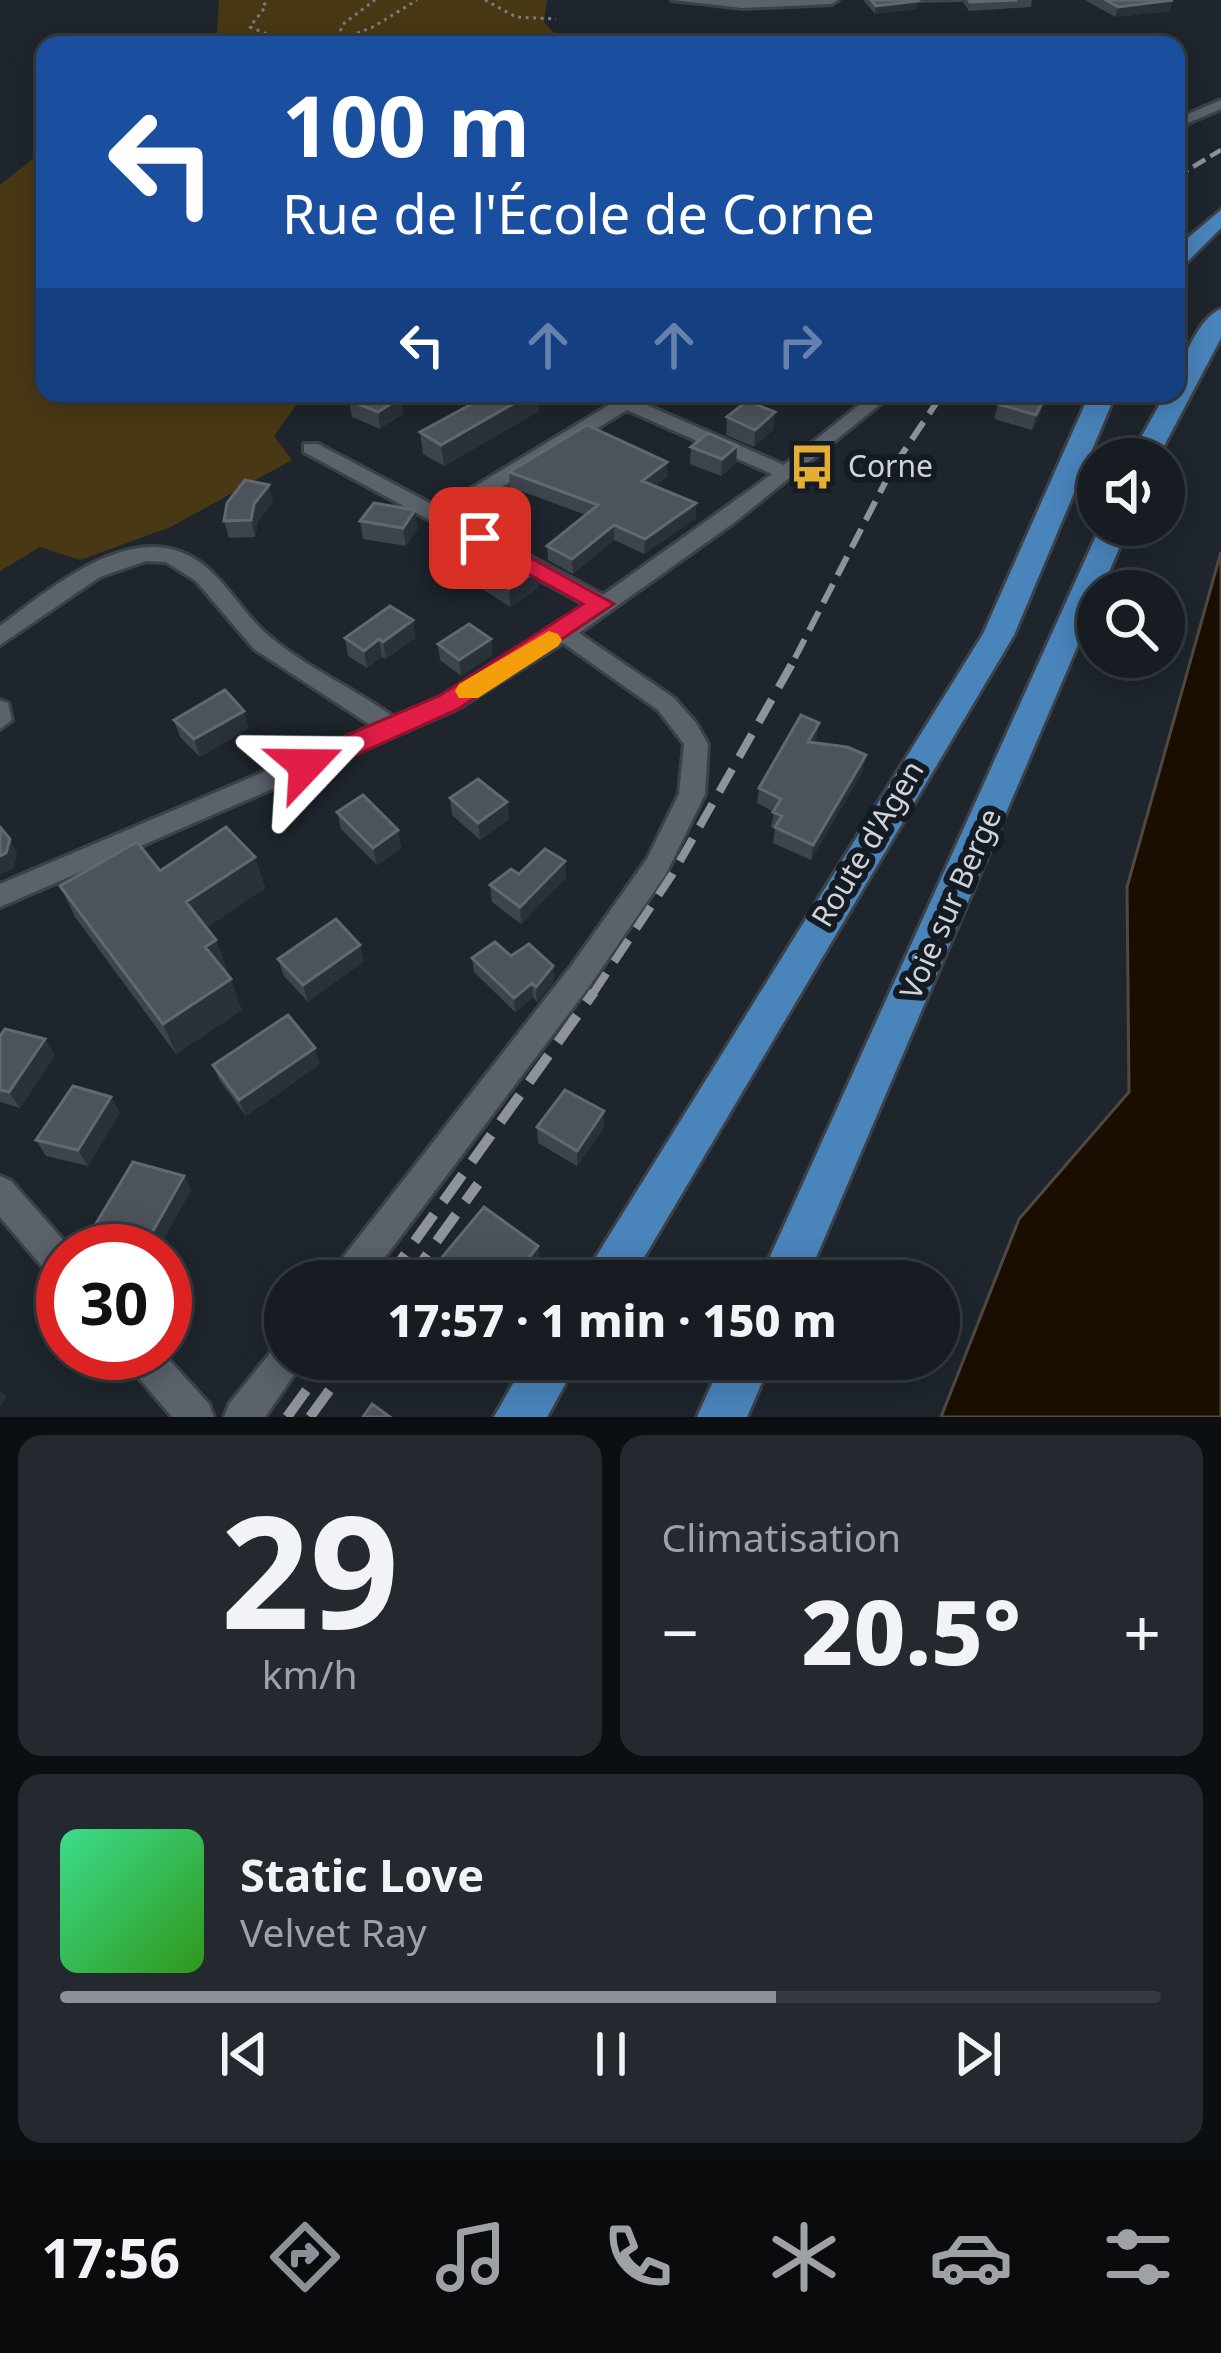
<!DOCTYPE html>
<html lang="fr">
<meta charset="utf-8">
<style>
body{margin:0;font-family:"Noto Sans",sans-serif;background:#23292e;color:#f1f3f6;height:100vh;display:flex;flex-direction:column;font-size:45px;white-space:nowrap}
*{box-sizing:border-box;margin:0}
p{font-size:39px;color:#9ea1a5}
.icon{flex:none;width:66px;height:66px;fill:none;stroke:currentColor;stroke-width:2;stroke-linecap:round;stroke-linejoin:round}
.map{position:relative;height:1417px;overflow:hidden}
.side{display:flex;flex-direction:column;gap:18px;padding:18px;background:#0c0f12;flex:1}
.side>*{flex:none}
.hud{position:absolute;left:36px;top:36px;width:1149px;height:366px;border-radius:24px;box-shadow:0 6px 30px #0003,0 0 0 3px #353a3f;background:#1a4fa0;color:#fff;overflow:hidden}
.controls{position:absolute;left:1077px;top:438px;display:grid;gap:24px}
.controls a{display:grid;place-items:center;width:108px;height:108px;border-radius:50%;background:#161c21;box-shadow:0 6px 30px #0003,0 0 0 3px #353a3f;font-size:60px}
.speed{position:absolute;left:36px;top:1224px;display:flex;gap:24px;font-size:60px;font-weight:700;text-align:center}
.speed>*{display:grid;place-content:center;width:156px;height:156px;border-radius:50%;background:#161c21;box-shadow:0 6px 30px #0003,0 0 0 3px #353a3f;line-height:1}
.speed .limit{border:18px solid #d22;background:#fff;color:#111}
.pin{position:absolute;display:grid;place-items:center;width:102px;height:102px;color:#fff;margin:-51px;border-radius:24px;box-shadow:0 6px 18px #0006}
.me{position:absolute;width:132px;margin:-66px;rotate:67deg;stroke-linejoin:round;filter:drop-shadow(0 0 9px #0008)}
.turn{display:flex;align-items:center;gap:42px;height:252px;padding:0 48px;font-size:54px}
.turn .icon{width:156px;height:156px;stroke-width:2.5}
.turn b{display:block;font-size:84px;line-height:102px}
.lanes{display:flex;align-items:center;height:114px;padding:0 48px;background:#0003;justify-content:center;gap:60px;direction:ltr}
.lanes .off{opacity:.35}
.big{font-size:90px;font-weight:800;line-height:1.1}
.side .widget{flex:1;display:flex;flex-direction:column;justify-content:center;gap:18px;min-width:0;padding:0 42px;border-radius:24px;background:#23292e}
.side .dial{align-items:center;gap:0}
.dial b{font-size:156px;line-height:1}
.song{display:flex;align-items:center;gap:36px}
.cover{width:144px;height:144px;border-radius:18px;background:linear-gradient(135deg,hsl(150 70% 55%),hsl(110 70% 35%))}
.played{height:12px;border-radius:6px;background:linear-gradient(90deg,#8c9099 65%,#353a3f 65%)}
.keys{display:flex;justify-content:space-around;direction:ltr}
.heat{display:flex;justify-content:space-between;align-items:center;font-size:66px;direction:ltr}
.side .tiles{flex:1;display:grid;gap:18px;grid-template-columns:1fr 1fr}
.widget:last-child{grid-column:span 2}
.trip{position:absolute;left:264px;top:1260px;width:696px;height:120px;border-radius:60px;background:#161c21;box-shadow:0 6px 30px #0003,0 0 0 3px #353a3f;font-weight:800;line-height:120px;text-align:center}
.tab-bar{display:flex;height:192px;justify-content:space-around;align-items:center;background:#090b0d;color:#9ea1a5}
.tab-bar .icon{width:84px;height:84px}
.tab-bar .on{color:#8c9099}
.tab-bar b{font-size:54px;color:#f1f3f6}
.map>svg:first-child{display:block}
</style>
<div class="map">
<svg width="1221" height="1417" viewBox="0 0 1221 1417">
<rect width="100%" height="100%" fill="#1e252c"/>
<!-- green -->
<path fill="#493814" d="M219 0H547L544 22 565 45H216Z
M45 149V393H305L274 436 292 460 171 527 80 560 40 547 0 571V185Z"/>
<!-- water -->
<path fill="#1a0e00" stroke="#514941" stroke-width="3" d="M1221 552V1417H941L1019 1219 1129 1092 1127 887Z"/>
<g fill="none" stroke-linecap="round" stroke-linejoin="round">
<!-- minor casing -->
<g stroke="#3c4147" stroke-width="6">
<path id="minor" d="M672 0H838L832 4 743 8Z
M1221 100V109L1176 128V119Z
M874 393H894L735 522 579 633 674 698 696 723 708 744 705 794 666 874 591 984 367 1281H329L334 1269 571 966 647 859 679 794 684 744 658 710 563 643 457 709 0 907V884L372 726 254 649 196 581 166 562 146 561 100 577 0 645V626C54 586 140 511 206 567 230 587 245 616 269 636 307 668 353 688 394 717L441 697 588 606 304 452V444H318L439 508 619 399H633L784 465ZM627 410 772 474 603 595 454 516Z
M0 700 8 703 12 720 0 729Z
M0 1176 11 1181 73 1251H63V1282L51 1277 0 1217Z
M285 1342V1359H305L265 1417H224L229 1404 275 1347Z
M122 1353H163L209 1404 214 1417H172L128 1365Z"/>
</g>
<!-- major casing -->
<g stroke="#3c4147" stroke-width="6">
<path id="major" d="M1221 210V228L1184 265 1176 267V248Z
M1221 309V338L1157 459H1129L1166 393H1176C1176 370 1198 317 1221 309Z
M1090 393H1116L1014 635 630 1281H581L983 634Z
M1101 525H1129L806 1281H759Z
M527 1359H579L547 1417H494Z
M723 1359H772L747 1417H697Z"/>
</g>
<!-- path -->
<path stroke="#777c82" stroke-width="3" stroke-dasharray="3 4.5" stroke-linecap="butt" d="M485 0 516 17 556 19
M336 41 373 27 417 0
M258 45 267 34 250 27 266 6 262 0
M335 45 343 24 375 0"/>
<!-- minor -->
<use href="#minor" fill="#5a626a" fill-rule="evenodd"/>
<!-- major -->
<use href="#major" fill="#4984bb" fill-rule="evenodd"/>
<!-- rail-far3 -->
<path stroke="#8e9399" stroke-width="4.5" stroke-dasharray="14 6" stroke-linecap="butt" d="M1176 177 1221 150"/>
<!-- rail-far2 -->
<path stroke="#8e9399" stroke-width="6" stroke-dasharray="21 10" stroke-linecap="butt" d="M795 658 892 469 943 393"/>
<!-- rail-far1 -->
<path stroke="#8e9399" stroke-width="8" stroke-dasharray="26 14" stroke-linecap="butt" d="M592 995 672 875 797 655"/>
<!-- rail -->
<path stroke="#8e9399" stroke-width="10" stroke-dasharray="33 16" stroke-linecap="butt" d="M386 1281 594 992
M408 1281 478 1184
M287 1417 329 1359
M310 1417 352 1359"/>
</g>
<!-- wall -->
<path fill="#3d444c" d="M863 0H1032L1031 7 969 11 963 2 917 3 916 9 875 14Z
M1085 0H1172L1170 11 1115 17Z
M716 393H743L734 400Z
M401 397 403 414 380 429 352 417 349 400Z
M1045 397 1041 412 1032 430 994 419 998 404Z
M539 411 444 466 423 454 420 432Z
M727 417 774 429 754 447 726 435Z
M737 446 736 463 721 476 690 464 691 447Z
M667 462V477L654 486 696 518 644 554 614 540 573 574 548 560 547 546 586 515 510 487 509 472Z
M273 502 258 521 255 537 229 538 224 521Z
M360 521 418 528 406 546 363 539Z
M477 569 537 570 538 588 510 607 479 587Z
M413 620 415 638 386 659 382 657 367 668 348 656 345 638Z
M491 639 492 655 461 676 440 660 438 644Z
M174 720 249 728 200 757 180 737Z
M819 723 814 743 863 770 811 860 773 843 775 829 771 827 774 812 757 803 759 788Z
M450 798 507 802 509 819 480 840 452 815Z
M337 812 398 830 401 848 377 865 341 829Z
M255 857 265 888 206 928 216 940 227 971 225 972 242 1010 176 1054 75 917 60 886Z
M565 861 566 878 521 924 492 902 490 885 519 874Z
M511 956 553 966 554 981 537 1002 533 997 515 1012 474 972 472 958Z
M278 959 364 961 308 1002 284 976Z
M0 1036 55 1055 20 1108 0 1102Z
M320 1064 246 1116 220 1081 213 1065Z
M120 1112 88 1166 46 1156 36 1140Z
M537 1127H604L577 1166 538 1143Z
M184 1176 191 1190 157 1251H147L104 1238 95 1225Z
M538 1246 539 1259 453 1281 441 1274 438 1262Z"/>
<!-- shaded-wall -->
<path fill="#2a3139" d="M1173 0 1170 11 1115 17 1118 7Z
M918 1 916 9 875 14 876 6Z
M532 393H538L539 411 444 466 441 445Z
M401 397 403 414 380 429 378 412Z
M1045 397 1041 412 1032 430 1036 415Z
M775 412 774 429 754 447 755 430Z
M737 446 736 463 721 476 722 459Z
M667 462V477L641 495 642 481Z
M269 485 273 502 258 521 255 537 251 520 254 504Z
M696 503V518L644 554 645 539Z
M415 510 418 528 406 546 403 528Z
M614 525V540L573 574 572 559Z
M537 570 538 588 510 607 509 589Z
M413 620 415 638 386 659 383 642Z
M379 639 382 657 367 668 364 651Z
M491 639 492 655 461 676 459 660Z
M244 711 249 728 200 757 194 739Z
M819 723 817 738 806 758 808 742Z
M866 755 863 770 811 860 813 845Z
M507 802 509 819 480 840 478 823Z
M398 830 401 848 377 865 373 848Z
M10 839 17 854 14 868 0 875V856Z
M255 857 265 888 198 934 186 902Z
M565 861 566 878 521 924 520 907Z
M216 940 227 971 216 978 205 947Z
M360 945 364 961 308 1002 303 985Z
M553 966 554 981 537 1002 536 987Z
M231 979 242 1010 176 1054 163 1024Z
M532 983 533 997 515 1012 514 998Z
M45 1039 55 1055 20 1108 9 1092Z
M315 1048 320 1064 246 1116 239 1100Z
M111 1097 120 1112 88 1166 78 1150Z
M604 1111V1127L577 1166V1151Z
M184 1176 191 1190 157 1251H154L148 1240Z
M538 1246 539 1259 522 1281H511Z
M0 1390 7 1397 0 1407Z"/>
<!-- building -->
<path fill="#4d535b" stroke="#61686f" stroke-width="3" d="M871 0H917L918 1 876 6Z
M969 0H1017L970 2Z
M1106 0H1173L1118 7Z
M359 393H393L401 397 378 412 349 400Z
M492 393H532L441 445 420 432Z
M1004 393H1031L1045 397 1036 415 998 404Z
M747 401 775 412 755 430 727 417Z
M587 425 667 462 642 481 696 503 645 539 614 525 572 559 547 546 598 505 509 472Z
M708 433 737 446 722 459 691 447Z
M245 480 269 485 254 504 251 520 224 521 227 503Z
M374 503 415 510 403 528 360 521Z
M503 551 537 570 509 589 477 569Z
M390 606 413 620 383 642 379 639 364 651 345 638Z
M469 624 491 639 459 660 438 644Z
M225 690 244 711 194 739 174 720Z
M801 715 819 723 808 742 847 747 866 755 813 845 775 827 782 816 773 812 781 799 759 788Z
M478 779 507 802 478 823 450 798Z
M363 795 398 830 373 848 337 812Z
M0 827 10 839 6 853 0 856Z
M226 827 255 857 186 902 216 940 205 947 231 979 163 1024 60 886 137 842 160 871Z
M545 849 565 861 520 907 490 885 511 869 519 874Z
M336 919 360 945 303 985 278 959Z
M495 942 511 956 529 944 553 966 536 987 532 983 514 998 472 958Z
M288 1015 315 1048 239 1100 213 1065Z
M5 1029 45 1039 9 1092 0 1090V1036Z
M73 1086 111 1097 78 1150 36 1140Z
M565 1090 604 1111 577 1151 537 1127Z
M133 1162 184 1176 148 1240 95 1225Z
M484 1207 538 1246 511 1281H453L458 1274 438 1262Z
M372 1404 390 1417H363Z"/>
<!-- route -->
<path fill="#e11d48" stroke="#92132f" stroke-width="3" d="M480 530 614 604 458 709 316 773H296L292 765 296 757 439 696 583 604 472 543V532Z"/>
<!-- slow -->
<path fill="#f59e0b" d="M549 631 558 634 562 640 558 646 478 698H459L455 691 459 684Z"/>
<!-- icons -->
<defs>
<g id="bus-bare" transform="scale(3.6)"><path d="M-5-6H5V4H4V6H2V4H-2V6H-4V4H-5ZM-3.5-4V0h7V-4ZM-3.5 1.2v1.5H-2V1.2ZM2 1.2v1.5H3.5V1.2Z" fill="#e4ae35" stroke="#151b22" stroke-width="2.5" paint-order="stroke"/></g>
</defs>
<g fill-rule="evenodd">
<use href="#bus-bare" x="812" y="467"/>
</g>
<g text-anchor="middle" stroke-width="12" stroke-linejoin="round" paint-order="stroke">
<!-- poi labels -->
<g font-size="30" fill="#d0d4d9" stroke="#151b22" text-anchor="start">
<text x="848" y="477">Corne</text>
</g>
<!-- street labels -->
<g font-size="30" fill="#d0d4d9" stroke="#151b22">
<text transform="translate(868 844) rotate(-59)" y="10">Route d'Agen</text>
<text transform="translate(951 904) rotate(-66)" y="10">Voie sur Berge</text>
</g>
</g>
</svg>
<div class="controls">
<a><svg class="icon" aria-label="sound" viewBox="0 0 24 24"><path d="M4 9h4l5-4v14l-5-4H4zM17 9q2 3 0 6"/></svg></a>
<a><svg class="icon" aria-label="search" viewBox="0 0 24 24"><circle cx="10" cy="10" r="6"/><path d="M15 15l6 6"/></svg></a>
</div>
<div class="speed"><div class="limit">30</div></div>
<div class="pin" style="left:480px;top:538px;background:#d93025"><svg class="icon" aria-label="arrive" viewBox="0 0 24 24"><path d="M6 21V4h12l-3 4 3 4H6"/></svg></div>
<svg class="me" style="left:306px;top:765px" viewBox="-20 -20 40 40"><path d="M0-17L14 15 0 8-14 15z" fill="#e11d48" stroke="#fff" stroke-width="4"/></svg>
<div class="trip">17:57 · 1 min · 150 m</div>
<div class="hud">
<div class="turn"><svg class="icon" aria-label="left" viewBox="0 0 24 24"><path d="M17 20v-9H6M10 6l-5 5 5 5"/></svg><div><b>100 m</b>Rue de l'École de Corne</div></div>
<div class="lanes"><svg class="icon" aria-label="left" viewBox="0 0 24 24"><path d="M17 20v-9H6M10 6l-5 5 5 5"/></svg><svg class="icon off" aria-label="ahead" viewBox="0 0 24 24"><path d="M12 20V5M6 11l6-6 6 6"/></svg><svg class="icon off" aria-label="ahead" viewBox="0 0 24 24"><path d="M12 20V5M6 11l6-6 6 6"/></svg><svg class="icon off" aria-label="right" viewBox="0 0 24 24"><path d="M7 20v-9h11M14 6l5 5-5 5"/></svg></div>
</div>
</div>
<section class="side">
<div class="tiles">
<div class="widget dial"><b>29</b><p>km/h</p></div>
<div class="widget"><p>Climatisation</p>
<div class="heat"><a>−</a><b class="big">20.5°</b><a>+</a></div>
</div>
<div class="widget">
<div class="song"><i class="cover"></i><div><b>Static Love</b><p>Velvet Ray</p></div></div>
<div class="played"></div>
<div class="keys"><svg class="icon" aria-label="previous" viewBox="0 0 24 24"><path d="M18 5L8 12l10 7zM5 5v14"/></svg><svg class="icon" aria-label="pause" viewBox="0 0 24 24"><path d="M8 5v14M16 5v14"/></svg><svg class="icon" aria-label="next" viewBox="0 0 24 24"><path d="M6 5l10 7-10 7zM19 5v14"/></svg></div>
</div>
</div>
</section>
<nav class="tab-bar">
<b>17:56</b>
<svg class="icon on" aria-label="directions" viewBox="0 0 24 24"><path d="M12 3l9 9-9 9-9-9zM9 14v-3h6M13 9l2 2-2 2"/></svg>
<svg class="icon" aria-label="music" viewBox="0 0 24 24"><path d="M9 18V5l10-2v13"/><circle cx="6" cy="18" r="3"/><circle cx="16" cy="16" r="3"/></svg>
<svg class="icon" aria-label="phone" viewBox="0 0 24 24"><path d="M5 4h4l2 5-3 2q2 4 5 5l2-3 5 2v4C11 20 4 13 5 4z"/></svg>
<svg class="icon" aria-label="climate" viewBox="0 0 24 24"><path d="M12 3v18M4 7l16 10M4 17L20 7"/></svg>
<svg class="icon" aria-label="car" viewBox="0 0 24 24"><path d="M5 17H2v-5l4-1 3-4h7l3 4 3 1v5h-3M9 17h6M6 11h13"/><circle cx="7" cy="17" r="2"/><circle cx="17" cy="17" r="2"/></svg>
<svg class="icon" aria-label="filters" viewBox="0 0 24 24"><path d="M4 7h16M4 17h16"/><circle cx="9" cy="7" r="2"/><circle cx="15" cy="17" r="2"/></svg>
</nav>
